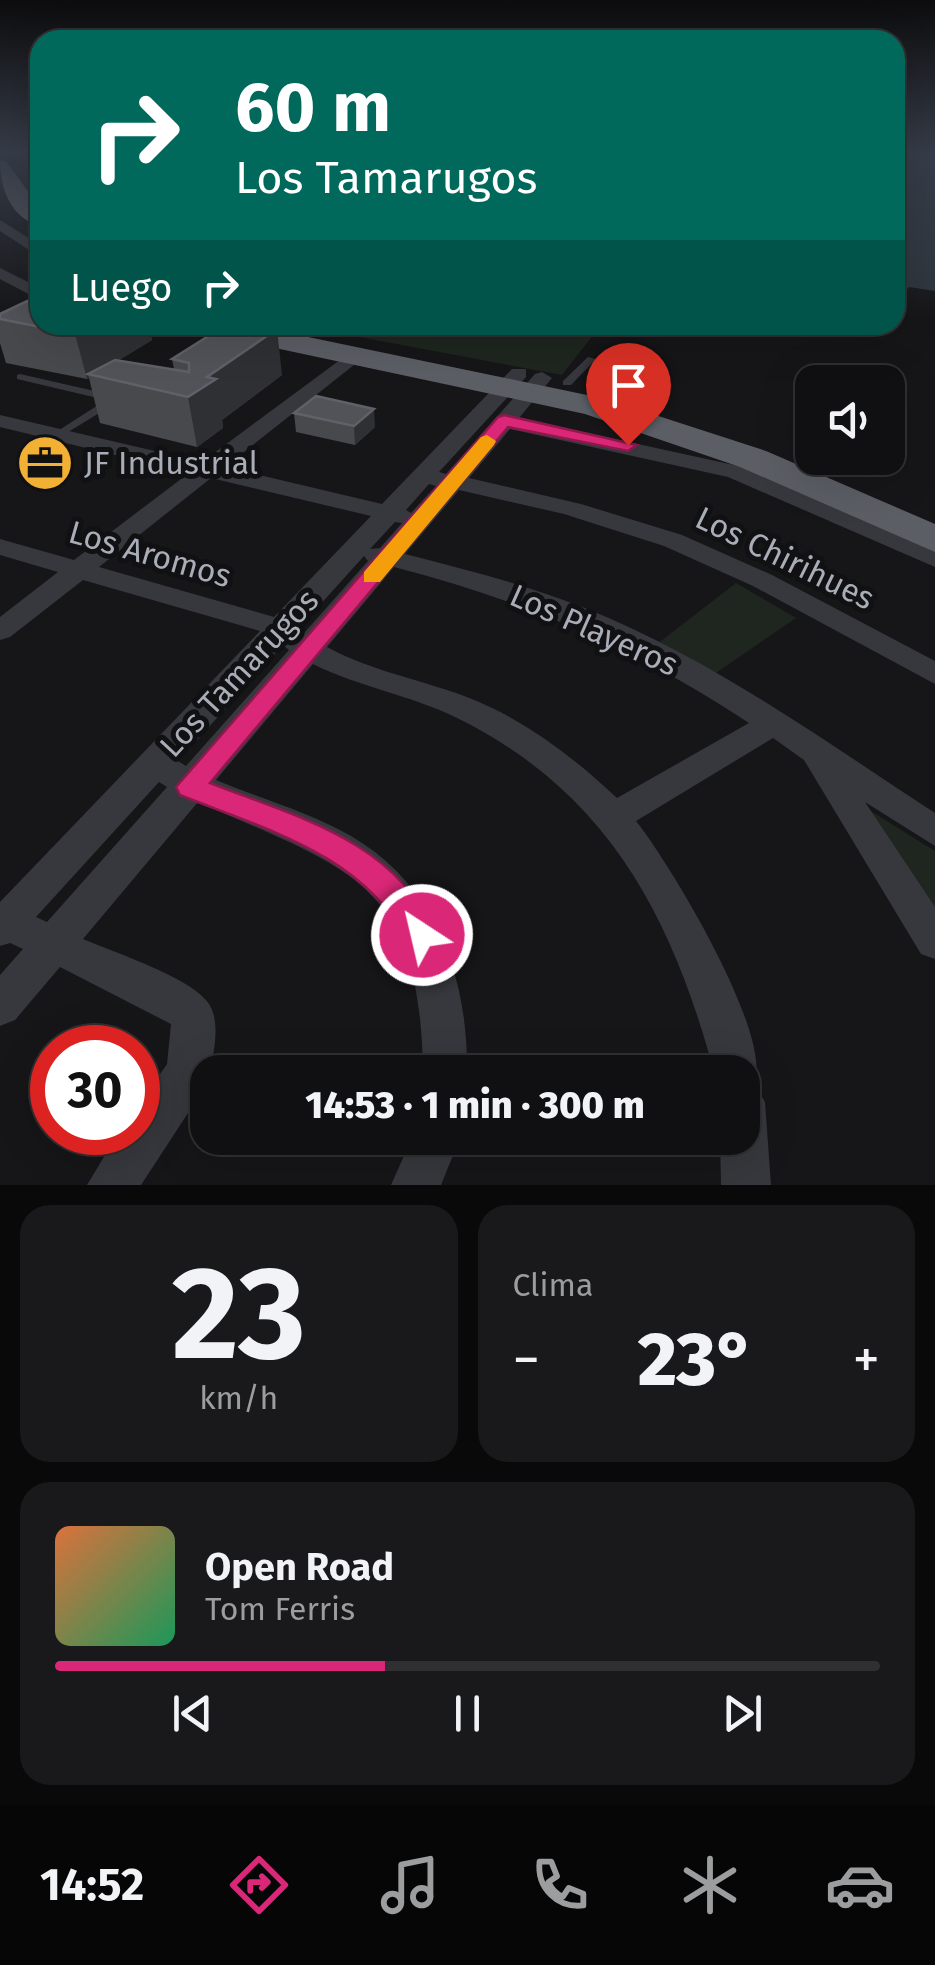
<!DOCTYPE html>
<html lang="es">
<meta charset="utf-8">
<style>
body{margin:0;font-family:"Fira Sans",sans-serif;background:#19191b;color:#f1f3f6;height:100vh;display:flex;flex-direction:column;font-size:38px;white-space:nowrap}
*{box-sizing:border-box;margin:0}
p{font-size:32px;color:#9c9d9f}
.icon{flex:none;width:55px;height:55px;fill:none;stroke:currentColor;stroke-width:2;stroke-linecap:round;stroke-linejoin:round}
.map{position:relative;height:1185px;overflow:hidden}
.drawer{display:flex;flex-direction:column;gap:20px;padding:20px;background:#09090a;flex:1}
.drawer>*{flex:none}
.guide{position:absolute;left:30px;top:30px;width:875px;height:305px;border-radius:30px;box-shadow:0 10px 40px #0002,0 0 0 2px #303032;background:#00695c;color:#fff;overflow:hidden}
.buttons{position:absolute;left:795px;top:365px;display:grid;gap:20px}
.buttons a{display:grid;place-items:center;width:110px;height:110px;border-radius:20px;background:#101012;box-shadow:0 10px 40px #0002,0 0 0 2px #303032;font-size:50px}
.speed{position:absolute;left:30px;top:1025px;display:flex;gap:20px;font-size:50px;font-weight:700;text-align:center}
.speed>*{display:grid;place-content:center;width:130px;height:130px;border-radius:50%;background:#101012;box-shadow:0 10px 40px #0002,0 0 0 2px #303032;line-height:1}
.speed .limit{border:15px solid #d22;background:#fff;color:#111}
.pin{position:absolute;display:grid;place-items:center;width:85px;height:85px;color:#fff;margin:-102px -42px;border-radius:50% 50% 50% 0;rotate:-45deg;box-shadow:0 0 10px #0007}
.pin .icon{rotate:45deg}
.me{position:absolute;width:110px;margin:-55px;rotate:325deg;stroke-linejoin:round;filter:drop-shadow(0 0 8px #0008)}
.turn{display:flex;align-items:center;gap:35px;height:210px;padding:0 40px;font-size:45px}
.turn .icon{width:130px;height:130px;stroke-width:2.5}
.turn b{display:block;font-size:70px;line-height:85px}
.then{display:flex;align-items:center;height:95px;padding:0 40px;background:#0003;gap:20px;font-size:38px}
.big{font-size:75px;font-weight:800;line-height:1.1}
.drawer .widget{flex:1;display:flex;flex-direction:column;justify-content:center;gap:15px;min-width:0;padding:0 35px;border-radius:30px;background:#19191b}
.drawer .dial{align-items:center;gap:0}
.dial b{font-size:130px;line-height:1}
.song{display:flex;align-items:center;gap:30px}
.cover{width:120px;height:120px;border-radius:15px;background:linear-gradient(135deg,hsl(20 70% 55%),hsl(150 70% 35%))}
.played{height:10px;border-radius:5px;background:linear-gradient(90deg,#db2777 40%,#303032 40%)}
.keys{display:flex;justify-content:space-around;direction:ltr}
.heat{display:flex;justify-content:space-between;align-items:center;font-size:55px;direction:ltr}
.drawer .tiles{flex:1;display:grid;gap:20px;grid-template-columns:1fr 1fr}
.widget:last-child{grid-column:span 2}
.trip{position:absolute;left:190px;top:1055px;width:570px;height:100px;border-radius:30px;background:#101012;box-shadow:0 10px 40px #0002,0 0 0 2px #303032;font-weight:800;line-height:100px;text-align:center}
.menu{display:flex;height:160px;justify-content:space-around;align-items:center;background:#060607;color:#9c9d9f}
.menu .icon{width:70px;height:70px}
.menu .current{color:#db2777}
.menu b{font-size:45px;color:#f1f3f6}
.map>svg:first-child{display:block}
</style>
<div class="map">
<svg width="935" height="1185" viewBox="0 0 935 1185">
<rect width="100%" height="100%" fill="#161618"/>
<!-- green -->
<path fill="#1e261f" d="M295 325H601L562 375Z
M736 583 796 618 713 675 657 644Z
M861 805 935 851V914Z"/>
<!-- water -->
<path fill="#2c353c" d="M895 152H935V291L909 287 895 302Z"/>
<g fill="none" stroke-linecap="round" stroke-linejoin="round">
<!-- service -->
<path fill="#37383d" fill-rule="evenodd" d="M588 357 596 359 571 385H563V381Z
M20 374 112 395 117 398 114 404 60 437 56 436V432L106 400 17 379V375Z"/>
<!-- minor -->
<path fill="#37383d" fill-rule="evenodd" d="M0 220 40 245V257L0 231Z
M0 268 40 288V300L0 279Z
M352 351 359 353V361L225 467 382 504 512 369H526V377L439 472 446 474 535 374 542 372 552 378 519 418 743 467 801 488 935 549V567L728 477 510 429 469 478 581 504 682 535 772 575 935 661V684L753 586 664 546 564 514 459 490 405 554C467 570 528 585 587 609 712 659 823 740 935 813V846L865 802 935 907V959L921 954 804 760 773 738 636 821C669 862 774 1035 754 1084L765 1102 771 1185H721L720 1138H742V1072H714C672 916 607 791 455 717 410 695 359 687 313 664L216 780C261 799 309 812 351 836 437 886 468 978 467 1072H423C420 882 354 871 198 802L83 939C113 952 193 978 209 1004 223 1025 211 1068 205 1087L141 1185H87L119 1132H138V1106L167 1064 171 1024 60 967 15 1020 0 1026V975L23 949 10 943 0 946V902L260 631 83 580 10 637 0 640V617L58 572 0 555V539L74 560 189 473 0 427V415L202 462ZM211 478 371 516 274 617 99 567ZM429 484 436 486 411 513 406 510ZM395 522 402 523 380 548 370 549ZM364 556 368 561 305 632 299 628ZM394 567C523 600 637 649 749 723L617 798C573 757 528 722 472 699 424 680 373 672 327 647ZM283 645 289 650 186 766 178 761ZM159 782 167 787 47 922 36 917Z
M412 1138H460L441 1185H391Z"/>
<!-- trunk -->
<path fill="#5b5e65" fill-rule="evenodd" d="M0 160 7 162 40 208V226C10 218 0 187 0 160Z
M194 325H251L606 399 766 451 935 524V552L740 467 585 414 209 334Z"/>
</g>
<!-- wall -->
<path fill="#47494d" d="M0 314 40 325H148L152 340 119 360 174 369 172 359 282 375 222 420 223 428 197 447 100 423 89 378 87 379 6 363 0 343Z
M294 413 375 427 355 445 296 432Z"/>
<!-- shaded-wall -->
<path fill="#2f3033" d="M91 325H148L152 340 93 376 88 374 89 378 87 379 75 334Z
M277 329 282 375 222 420 223 428 197 447 188 397 207 377Z
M374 409 375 427 355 445 354 426Z"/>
<!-- building -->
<path fill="#525359" stroke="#5f6168" stroke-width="2.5" d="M40 295V325H91L75 334 0 319V314Z
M226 325H253L277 329 207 377 216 379 188 397 88 374 115 360 189 372V363L172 359Z
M316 396 374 409 354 426 294 413Z"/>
<!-- sky -->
<linearGradient id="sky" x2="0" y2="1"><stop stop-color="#0c0c0d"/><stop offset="0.48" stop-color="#363c48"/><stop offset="1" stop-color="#363c48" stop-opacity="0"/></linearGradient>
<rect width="935" height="318" fill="url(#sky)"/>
<!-- route -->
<path fill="#db2777" stroke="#8e194d" stroke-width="2.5" d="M504 415 637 445 628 451 508 427 210 783C300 818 393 840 438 935L433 945 422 949 410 945C365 855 267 830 180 795L176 787 498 417Z"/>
<!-- slow -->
<path fill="#f59e0b" d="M487 435 496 441 494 445 380 582H364V572L481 437Z"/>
<!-- icons -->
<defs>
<g id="office-disc" transform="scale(2.875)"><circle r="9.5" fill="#f2b134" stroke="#111113"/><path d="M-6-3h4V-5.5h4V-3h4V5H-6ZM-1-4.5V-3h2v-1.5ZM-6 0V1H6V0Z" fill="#111"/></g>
</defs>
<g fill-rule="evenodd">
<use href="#office-disc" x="45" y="463"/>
</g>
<g text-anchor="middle" stroke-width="10" stroke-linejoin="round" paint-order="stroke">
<!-- poi labels -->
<g font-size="32" fill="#a8adb8" stroke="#111113" text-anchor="start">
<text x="84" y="474">JF Industrial</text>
</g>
<!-- street labels -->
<g font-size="32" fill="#a8adb8" stroke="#111113">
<text transform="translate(150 554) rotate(16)" y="11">Los Aromos</text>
<text transform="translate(785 558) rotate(26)" y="11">Los Chirihues</text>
<text transform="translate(594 630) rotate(24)" y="11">Los Playeros</text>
<text transform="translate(239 673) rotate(-47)" y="11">Los Tamarugos</text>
</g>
</g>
</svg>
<div class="buttons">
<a><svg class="icon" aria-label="sound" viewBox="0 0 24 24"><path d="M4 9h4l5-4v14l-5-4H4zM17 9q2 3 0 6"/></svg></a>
</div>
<div class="speed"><div class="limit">30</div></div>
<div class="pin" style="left:628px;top:445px;background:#d93025"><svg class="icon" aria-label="arrive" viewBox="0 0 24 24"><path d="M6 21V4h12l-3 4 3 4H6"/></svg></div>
<svg class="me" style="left:422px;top:935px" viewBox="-20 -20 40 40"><circle r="17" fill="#db2777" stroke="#fff" stroke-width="3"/><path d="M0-11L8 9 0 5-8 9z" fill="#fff"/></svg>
<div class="trip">14:53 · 1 min · 300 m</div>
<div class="guide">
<div class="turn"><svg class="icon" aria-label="right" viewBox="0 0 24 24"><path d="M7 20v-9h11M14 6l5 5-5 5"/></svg><div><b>60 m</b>Los Tamarugos</div></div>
<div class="then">Luego<svg class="icon" aria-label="right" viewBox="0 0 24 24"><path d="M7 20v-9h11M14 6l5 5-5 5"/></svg></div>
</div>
</div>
<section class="drawer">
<div class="tiles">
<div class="widget dial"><b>23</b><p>km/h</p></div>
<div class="widget"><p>Clima</p>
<div class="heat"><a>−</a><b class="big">23°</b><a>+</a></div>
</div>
<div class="widget">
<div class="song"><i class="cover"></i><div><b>Open Road</b><p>Tom Ferris</p></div></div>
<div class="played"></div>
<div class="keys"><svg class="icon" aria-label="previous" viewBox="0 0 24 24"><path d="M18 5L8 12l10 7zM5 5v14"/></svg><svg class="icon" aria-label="pause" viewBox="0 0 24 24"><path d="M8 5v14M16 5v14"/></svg><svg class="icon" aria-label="next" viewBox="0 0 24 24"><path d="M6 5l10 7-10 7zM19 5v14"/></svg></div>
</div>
</div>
</section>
<nav class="menu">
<b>14:52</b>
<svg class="icon current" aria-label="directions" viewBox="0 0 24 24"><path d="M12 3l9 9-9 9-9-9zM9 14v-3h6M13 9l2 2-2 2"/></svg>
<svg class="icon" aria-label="music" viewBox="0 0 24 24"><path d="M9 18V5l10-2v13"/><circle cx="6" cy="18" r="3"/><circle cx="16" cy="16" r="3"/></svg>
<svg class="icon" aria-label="phone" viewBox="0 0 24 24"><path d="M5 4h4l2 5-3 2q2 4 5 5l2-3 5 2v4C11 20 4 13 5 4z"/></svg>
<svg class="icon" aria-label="climate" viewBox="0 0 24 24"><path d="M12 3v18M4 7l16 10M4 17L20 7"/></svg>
<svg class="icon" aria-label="car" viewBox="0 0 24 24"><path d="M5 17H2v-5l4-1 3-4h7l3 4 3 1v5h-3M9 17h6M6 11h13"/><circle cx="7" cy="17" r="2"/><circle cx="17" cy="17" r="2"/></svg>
</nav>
